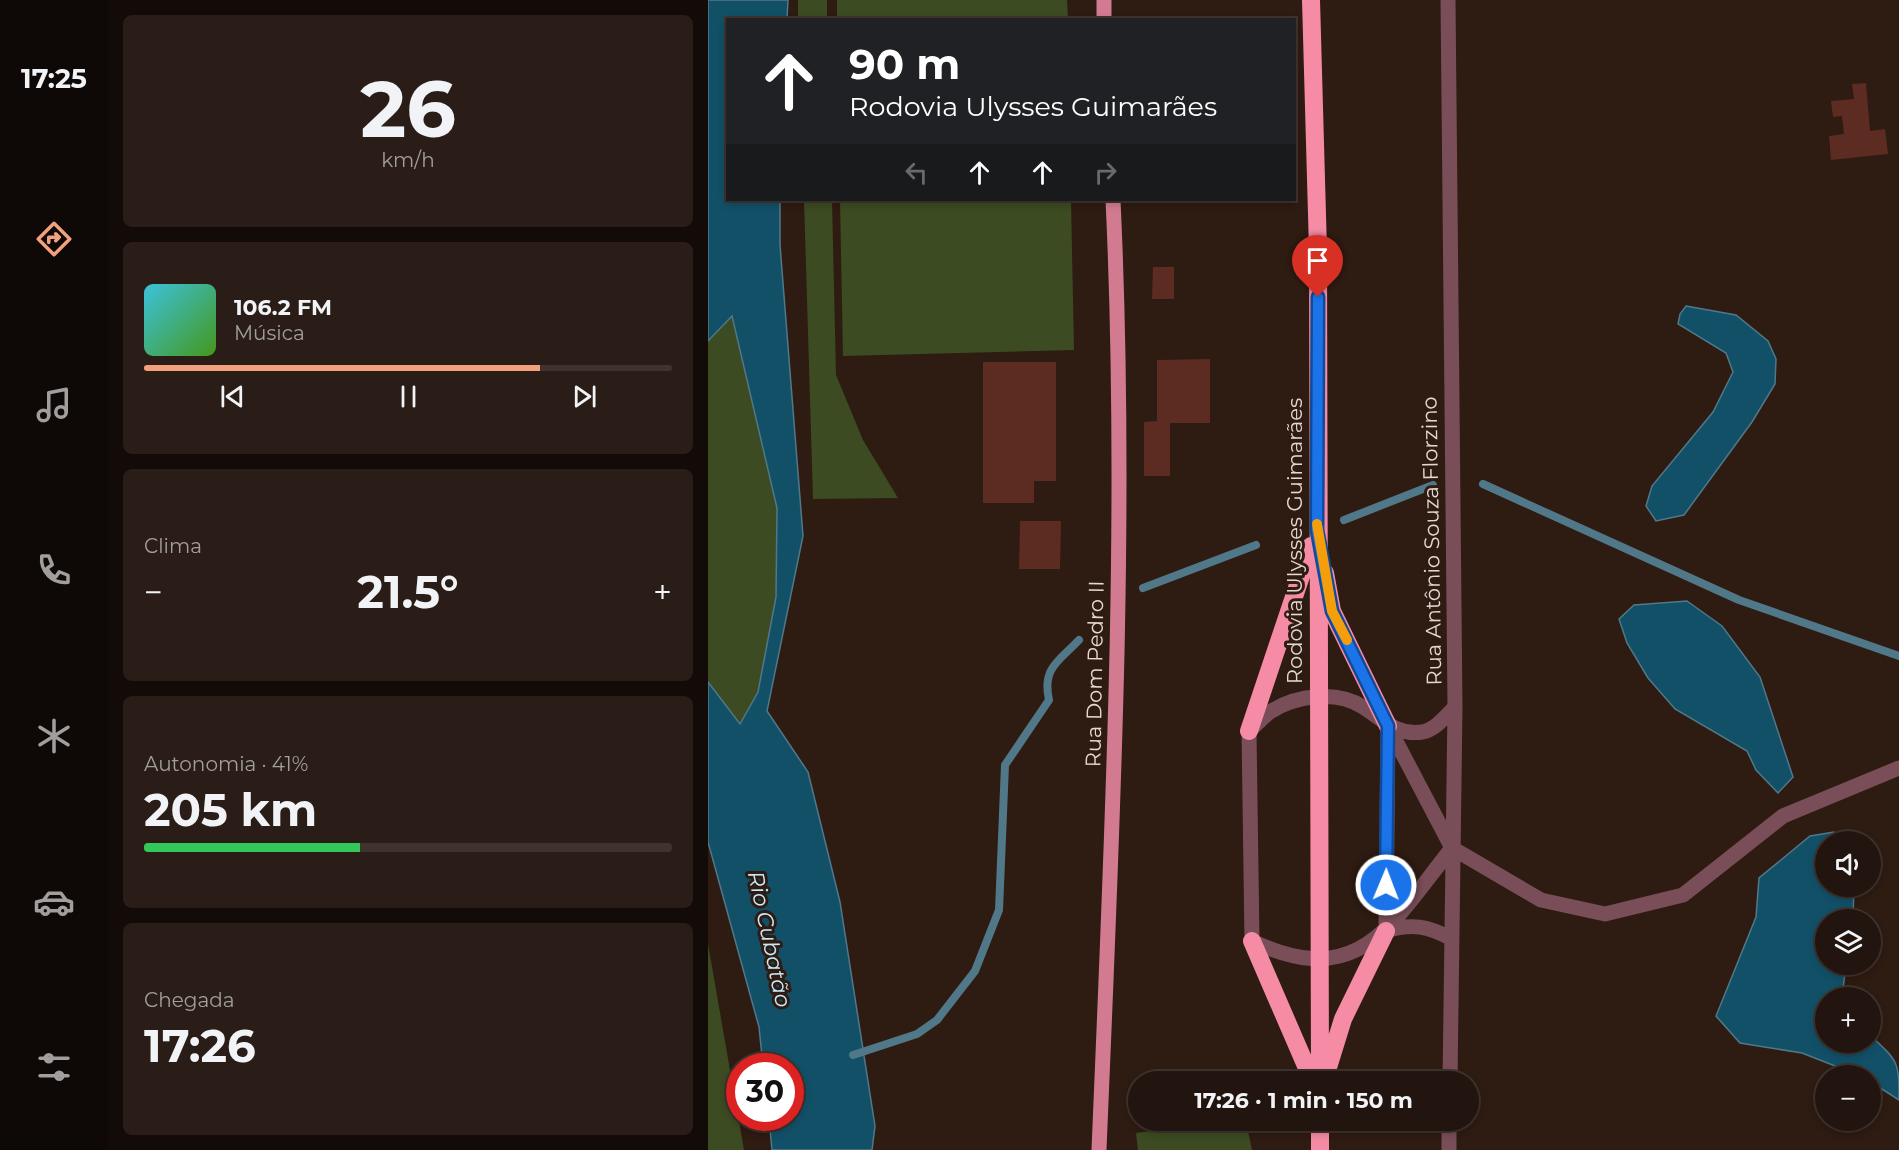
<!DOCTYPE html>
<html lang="pt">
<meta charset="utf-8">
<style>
body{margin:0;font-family:Montserrat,sans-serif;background:#2a1d17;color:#f1f3f6;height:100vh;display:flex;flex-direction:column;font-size:22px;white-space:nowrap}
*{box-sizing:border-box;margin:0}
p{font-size:20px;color:#a29e9e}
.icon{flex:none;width:33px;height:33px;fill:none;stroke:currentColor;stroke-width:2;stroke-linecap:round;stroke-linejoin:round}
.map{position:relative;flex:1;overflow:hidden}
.drawer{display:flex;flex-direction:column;gap:15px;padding:15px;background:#130b08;width:600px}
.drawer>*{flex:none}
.banner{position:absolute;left:18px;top:18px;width:570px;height:183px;border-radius:0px;box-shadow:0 3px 9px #0003,0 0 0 2px #3f332e;background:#202124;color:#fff;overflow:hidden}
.fabs{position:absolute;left:1107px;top:831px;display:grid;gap:12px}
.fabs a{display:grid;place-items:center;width:66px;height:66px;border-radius:50%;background:#22140e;box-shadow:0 3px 9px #0003,0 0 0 2px #3f332e;font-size:30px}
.speed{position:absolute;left:18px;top:1053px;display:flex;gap:12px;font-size:30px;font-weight:700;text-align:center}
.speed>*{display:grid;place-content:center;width:78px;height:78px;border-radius:50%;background:#22140e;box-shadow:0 3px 9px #0003,0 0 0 2px #3f332e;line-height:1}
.speed .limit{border:9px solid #d22;background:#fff;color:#111}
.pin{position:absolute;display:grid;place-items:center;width:51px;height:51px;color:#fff;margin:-62px -26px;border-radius:50% 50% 50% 0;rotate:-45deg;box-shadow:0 0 6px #0007}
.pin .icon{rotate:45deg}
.me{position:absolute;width:66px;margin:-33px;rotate:1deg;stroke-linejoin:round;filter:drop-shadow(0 0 4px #0008)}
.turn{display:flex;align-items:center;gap:21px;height:126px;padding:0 24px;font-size:27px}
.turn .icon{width:78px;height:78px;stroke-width:2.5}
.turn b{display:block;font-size:42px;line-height:51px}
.lanes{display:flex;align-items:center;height:57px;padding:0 24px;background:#0003;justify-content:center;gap:30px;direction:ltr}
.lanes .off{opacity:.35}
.big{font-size:45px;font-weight:700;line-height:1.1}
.drawer .widget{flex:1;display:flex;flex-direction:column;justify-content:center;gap:9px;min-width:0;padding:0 21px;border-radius:9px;background:#2a1d17}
.drawer .dial{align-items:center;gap:0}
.dial b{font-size:78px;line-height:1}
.song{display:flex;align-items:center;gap:18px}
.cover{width:72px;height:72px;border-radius:9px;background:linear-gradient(135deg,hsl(190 70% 55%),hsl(100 70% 35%))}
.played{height:6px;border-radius:3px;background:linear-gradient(90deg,#f1a17d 75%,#3f332e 75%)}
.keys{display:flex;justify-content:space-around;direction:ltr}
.heat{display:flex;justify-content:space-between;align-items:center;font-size:33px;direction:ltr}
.charge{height:9px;border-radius:4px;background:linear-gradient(90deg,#34c759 41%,#3f332e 0)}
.trip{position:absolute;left:420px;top:1071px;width:351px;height:60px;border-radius:30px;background:#22140e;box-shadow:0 3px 9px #0003,0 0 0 2px #3f332e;font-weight:700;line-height:60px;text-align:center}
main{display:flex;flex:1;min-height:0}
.menu{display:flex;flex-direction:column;width:108px;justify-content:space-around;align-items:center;background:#0e0806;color:#a29e9e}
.menu .icon{width:42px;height:42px}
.menu .on{color:#f1a17d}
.menu b{font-size:27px;color:#f1f3f6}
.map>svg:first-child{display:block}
</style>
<main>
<nav class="menu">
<b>17:25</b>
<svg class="icon on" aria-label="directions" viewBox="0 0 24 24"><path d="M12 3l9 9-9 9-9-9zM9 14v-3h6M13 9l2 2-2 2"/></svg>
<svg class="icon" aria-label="music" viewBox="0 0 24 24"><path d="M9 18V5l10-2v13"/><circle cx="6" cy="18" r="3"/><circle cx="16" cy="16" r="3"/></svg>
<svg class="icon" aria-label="phone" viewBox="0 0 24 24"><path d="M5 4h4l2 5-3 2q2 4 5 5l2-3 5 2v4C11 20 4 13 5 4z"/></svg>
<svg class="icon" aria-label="climate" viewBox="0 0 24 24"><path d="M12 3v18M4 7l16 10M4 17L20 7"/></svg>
<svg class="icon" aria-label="car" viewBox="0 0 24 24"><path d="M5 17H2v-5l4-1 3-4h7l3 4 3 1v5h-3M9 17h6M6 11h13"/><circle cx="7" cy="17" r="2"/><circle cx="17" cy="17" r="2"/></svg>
<svg class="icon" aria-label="filters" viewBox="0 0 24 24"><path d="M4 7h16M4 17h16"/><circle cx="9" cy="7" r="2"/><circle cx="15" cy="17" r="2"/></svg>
</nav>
<section class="drawer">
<div class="widget dial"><b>26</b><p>km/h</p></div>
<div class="widget">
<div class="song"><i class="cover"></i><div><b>106.2 FM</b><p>Música</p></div></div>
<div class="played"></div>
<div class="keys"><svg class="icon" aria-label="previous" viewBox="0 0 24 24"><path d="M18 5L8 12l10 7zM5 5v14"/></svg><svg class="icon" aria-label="pause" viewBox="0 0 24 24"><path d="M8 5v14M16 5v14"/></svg><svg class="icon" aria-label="next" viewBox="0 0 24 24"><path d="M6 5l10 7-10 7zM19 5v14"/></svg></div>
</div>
<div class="widget"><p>Clima</p>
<div class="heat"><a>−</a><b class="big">21.5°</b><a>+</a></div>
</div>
<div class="widget"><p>Autonomia · 41%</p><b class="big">205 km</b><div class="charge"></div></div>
<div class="widget"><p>Chegada</p><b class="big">17:26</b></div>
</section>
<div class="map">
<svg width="1191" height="1150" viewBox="0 0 1191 1150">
<rect width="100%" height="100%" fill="#2e1b12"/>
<!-- green -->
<path fill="#3c4b22" d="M90 0H119V19H90Z
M129 0H359L360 19H129Z
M96 200H124L128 375 155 440 190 498 105 499Z
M132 200H363L366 350 135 356Z
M24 316 69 508 68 597 50 692 32 725 0 682V341Z
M0 944 36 1150H0Z
M523 1120 538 1121 544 1150H430L428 1133Z"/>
<!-- water -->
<path fill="#125068" stroke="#517888" stroke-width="1.5" d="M0 0H80L79 19 20 20V200H72V245L95 536 59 711 100 772 132 902 167 1126 164 1150H64L61 1118H82V1066H55L51 1027 0 842V682L32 724 50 692 68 597 69 508 24 316 0 341Z
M978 306 1028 315 1060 341 1068 359 1067 384 1044 422 976 515 948 521 938 506 944 486 1005 412 1025 372 1018 353 970 324 972 314Z
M979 601 1014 626 1052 677 1085 777 1070 793 1048 770 1039 751 967 709 940 678 919 643 911 619 926 605Z
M1126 832 1135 841 1118 842V886L1146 887 1145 919 1118 920V964L1138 965 1134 997 1118 998V1042H1162L1163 1036C1191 1062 1191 1062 1191 1100L1163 1082 1162 1076 1150 1075 1094 1053 1032 1043 1008 1016 1048 917 1051 878 1102 836Z"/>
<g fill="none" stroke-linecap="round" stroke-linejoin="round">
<!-- stream -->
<path stroke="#517888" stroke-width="8" d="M775 484 1031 600 1191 656
M636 520 725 485
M435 588 548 545
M145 1055 209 1034 229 1020 267 971 291 910 297 765 341 700C334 668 350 662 371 640"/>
</g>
<!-- building -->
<path fill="#5c2c22" d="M1158 83 1162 131 1177 129 1180 154 1123 160 1121 136 1136 134 1134 116 1125 117 1123 101 1146 99 1144 84Z
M445 267H466V299H444Z
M502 359V423H462V476H436V422L449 421V360Z
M275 362H348V481H326V503H275Z
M312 521H353L352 569H311Z"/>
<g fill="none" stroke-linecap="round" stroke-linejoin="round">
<!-- minor -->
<path stroke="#794e58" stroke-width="15" d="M740 0 747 707 742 1082
M680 726 744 848 833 900 897 914 975 895 1075 816 1191 768
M744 848C683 924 652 992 544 941L541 731C548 725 555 717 562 712 588 695 629 690 655 707 674 719 690 736 714 732 727 730 738 716 747 707
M678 931 680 730
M678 931C704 923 720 926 744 939
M741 1150V1120"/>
<!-- major -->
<path stroke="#d27a90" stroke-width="15" d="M396 0V20
M391 1150C404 834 420 516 405 200"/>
<!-- highway -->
<path stroke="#f68ba6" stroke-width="18" d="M603 0 610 250 612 1082
M617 573 624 611 680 726
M541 731 603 546
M544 941 605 1082
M617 1077 635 1019 678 931
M612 1120V1150"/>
</g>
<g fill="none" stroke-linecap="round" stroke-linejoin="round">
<!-- route casing -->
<g stroke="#114b97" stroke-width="15">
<path id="route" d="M610 297 609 530 624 611 680 726 678 885"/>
</g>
<!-- route -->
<use href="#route" stroke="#1a73e8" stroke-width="10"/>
<!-- slow -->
<path stroke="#f59e0b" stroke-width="10" d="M609 524 624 611 639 640"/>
</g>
<g text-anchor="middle" stroke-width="6" stroke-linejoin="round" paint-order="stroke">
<!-- street labels -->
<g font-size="21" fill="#e5d7d1" stroke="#2e1b12">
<text transform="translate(587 541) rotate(-90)" y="7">Rodovia Ulysses Guimarães</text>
<text transform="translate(724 541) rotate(-91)" y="7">Rua Antônio Souza Florzino</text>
<text transform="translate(387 674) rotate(-89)" y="7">Rua Dom Pedro II</text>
</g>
<!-- water labels -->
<g font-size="22" font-style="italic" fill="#c9eafa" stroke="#2e1b12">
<text transform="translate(62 939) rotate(78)" y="8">Rio Cubatão</text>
</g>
</g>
</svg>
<div class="fabs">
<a><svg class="icon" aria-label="sound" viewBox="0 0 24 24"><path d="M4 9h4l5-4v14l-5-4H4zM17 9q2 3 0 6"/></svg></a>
<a><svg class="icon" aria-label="layers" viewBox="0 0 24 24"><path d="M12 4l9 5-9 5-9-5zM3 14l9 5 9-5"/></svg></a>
<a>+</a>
<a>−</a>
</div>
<div class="speed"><div class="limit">30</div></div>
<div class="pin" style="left:610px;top:297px;background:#d93025"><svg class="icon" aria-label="arrive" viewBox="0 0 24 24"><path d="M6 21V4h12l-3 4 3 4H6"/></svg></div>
<svg class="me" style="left:678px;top:885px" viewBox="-20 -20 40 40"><circle r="17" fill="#1a73e8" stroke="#fff" stroke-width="3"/><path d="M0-11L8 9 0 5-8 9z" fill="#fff"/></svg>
<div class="trip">17:26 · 1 min · 150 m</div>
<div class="banner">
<div class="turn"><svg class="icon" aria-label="ahead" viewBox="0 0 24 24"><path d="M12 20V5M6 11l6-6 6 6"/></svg><div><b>90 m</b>Rodovia Ulysses Guimarães</div></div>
<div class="lanes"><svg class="icon off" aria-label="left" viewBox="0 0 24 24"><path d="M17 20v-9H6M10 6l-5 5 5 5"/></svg><svg class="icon" aria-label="ahead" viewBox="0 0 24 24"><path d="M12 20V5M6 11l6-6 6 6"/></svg><svg class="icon" aria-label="ahead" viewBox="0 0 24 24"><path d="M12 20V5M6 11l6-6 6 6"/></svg><svg class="icon off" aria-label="right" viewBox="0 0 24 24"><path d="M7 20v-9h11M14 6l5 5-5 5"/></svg></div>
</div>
</div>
</main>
